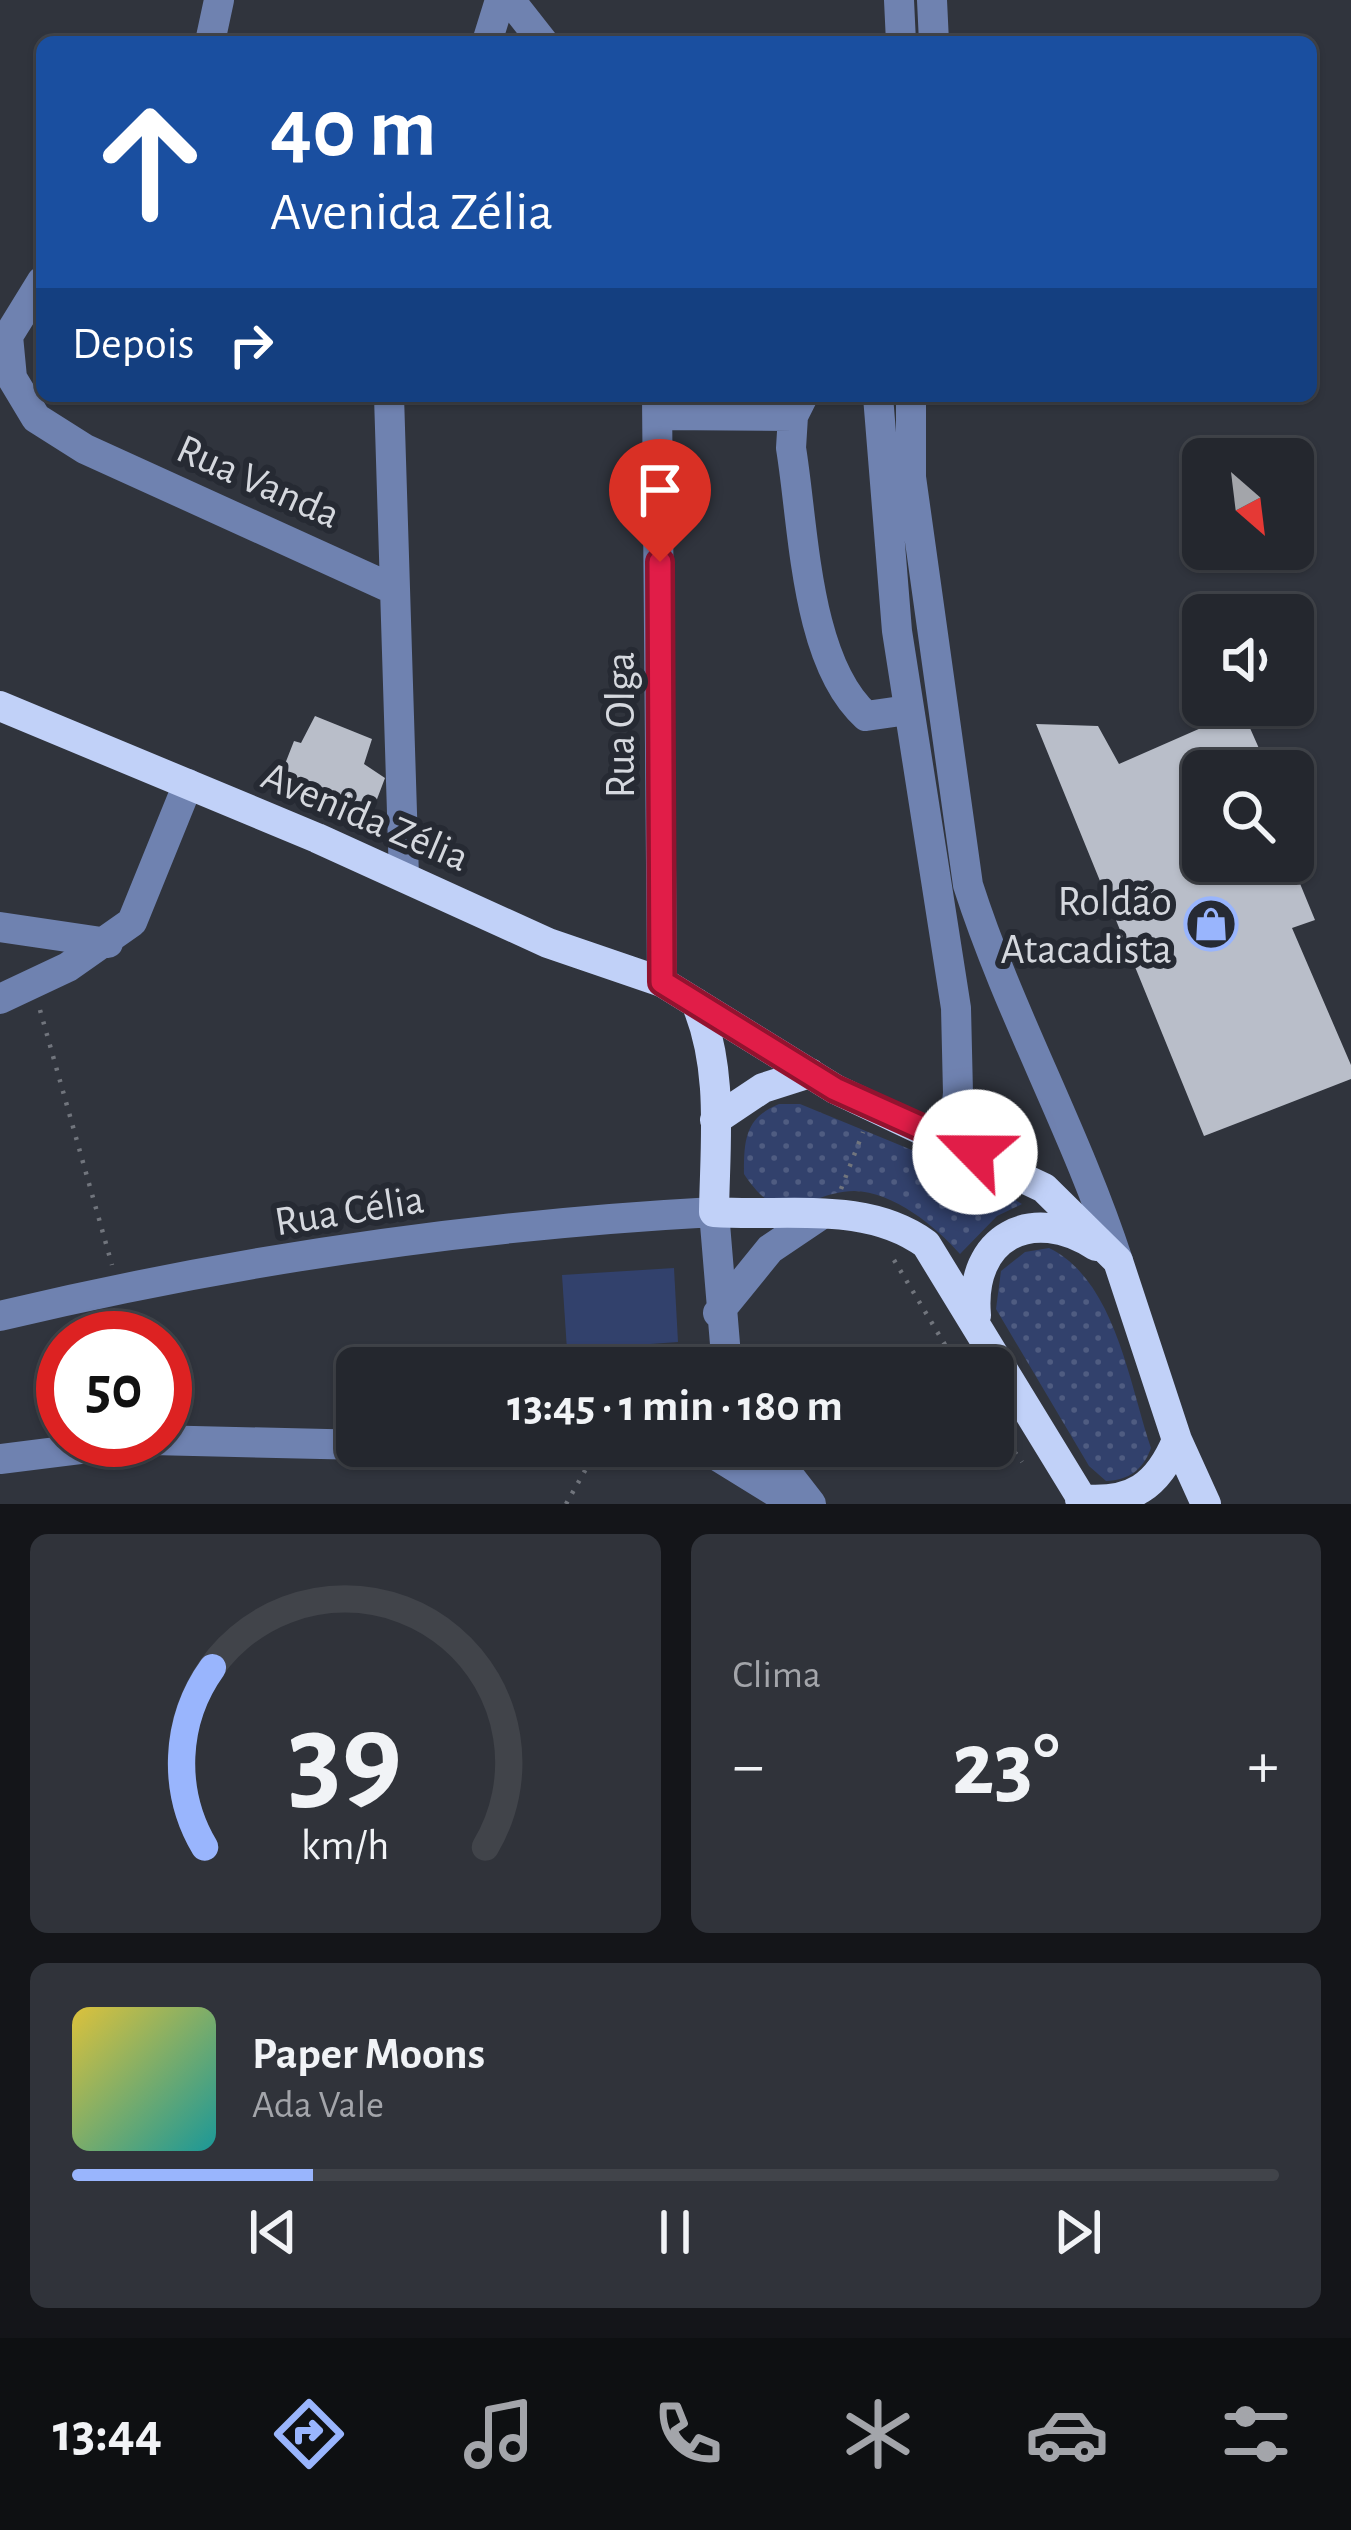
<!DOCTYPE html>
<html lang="pt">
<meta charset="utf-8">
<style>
body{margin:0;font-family:"Alegreya Sans",sans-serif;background:#30333a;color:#f1f3f6;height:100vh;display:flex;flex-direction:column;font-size:45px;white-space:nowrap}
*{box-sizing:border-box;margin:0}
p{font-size:39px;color:#a3a5aa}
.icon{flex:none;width:66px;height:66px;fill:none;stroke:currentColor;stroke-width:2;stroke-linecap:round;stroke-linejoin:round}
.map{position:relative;height:1504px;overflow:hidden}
.side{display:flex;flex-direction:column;gap:30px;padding:30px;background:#141519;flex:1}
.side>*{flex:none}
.guide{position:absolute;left:36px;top:36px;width:1281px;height:366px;border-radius:18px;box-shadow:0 3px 9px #0004,0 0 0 3px #41444a;background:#1a4fa0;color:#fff;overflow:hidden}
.needle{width:78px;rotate:152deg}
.fabs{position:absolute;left:1182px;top:438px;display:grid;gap:24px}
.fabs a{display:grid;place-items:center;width:132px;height:132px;border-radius:18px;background:#24272e;box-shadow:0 3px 9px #0004,0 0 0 3px #41444a;font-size:60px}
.speed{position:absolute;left:36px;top:1311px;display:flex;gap:24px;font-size:60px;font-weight:700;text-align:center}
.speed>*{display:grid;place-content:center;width:156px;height:156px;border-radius:50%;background:#24272e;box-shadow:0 3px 9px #0004,0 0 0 3px #41444a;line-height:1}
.speed .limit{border:18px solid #d22;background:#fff;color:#111}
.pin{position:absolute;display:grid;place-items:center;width:102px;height:102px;color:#fff;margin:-123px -51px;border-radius:50% 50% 50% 0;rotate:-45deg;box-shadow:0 0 12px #0007}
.pin .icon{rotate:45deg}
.me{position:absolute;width:132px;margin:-66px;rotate:293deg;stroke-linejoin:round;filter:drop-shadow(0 0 9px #0008)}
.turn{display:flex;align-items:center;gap:42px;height:252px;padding:0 36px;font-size:54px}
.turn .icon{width:156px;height:156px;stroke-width:2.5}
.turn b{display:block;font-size:84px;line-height:102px}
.then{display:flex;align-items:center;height:114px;padding:0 36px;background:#0003;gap:24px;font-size:45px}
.big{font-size:90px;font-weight:600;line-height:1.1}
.side .card{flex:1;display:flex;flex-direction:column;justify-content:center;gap:18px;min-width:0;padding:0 42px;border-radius:18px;background:#30333a}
.side .dial{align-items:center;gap:0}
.dial svg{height:312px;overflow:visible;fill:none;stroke:#41444a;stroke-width:7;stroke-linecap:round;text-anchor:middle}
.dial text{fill:#f1f3f6;stroke:none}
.song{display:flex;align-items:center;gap:36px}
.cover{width:144px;height:144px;border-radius:18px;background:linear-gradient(135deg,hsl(50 70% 55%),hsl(180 70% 35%))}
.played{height:12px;border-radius:6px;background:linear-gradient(90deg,#99b5fd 20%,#41444a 20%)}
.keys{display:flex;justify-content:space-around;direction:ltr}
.heat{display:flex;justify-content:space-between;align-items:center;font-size:66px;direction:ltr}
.side .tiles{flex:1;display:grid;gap:30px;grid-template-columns:1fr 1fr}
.card:last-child{grid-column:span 2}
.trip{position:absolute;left:336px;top:1347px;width:678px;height:120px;border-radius:18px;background:#24272e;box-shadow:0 3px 9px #0004,0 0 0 3px #41444a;font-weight:600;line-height:120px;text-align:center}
.tab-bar{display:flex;height:192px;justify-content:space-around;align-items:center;background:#0e1012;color:#a3a5aa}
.tab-bar .icon{width:84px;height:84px}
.tab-bar .on{color:#99b5fd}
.tab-bar b{font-size:54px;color:#f1f3f6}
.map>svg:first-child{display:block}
</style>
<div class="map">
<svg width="1351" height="1504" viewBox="0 0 1351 1504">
<defs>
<pattern id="park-dots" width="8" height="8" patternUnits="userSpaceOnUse" patternTransform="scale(3)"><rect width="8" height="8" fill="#32416c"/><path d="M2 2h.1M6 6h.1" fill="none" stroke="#4f5c81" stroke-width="1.8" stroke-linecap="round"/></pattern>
</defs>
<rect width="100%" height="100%" fill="#30343d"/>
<!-- green -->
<path fill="#32416c" d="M674 1268 678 1342 567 1350 562 1275Z"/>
<!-- park -->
<path fill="url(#park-dots)" d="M779 1104H800L975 1176 1022 1204 997 1216 960 1254C935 1226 894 1192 854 1191 808 1191 784 1235 744 1174 744 1140 745 1118 779 1104Z
M1049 1248C1115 1280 1129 1383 1151 1448 1143 1470 1129 1480 1106 1481L1089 1466 996 1309 1001 1271 1025 1252Z"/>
<!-- building -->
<path fill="#b9bec9" d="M1242 710 1269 771H1203V861H1293V826L1308 860 1294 869 1315 920 1292 928 1351 1065V1079L1204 1136 1036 724 1098 726 1119 764Z
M315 716 372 739 364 764 385 778 371 815 270 778 275 764H285L294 741 301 743Z"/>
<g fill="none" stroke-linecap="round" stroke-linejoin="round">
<!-- path -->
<path stroke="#71757d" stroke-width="4.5" stroke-dasharray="3 9" stroke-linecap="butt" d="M40 1010 112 1265
M841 1189 863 1132
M894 1260 959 1368
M993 1423 1022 1462
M566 1504 599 1446"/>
<!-- minor -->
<path stroke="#6f82b0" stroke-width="30" d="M510 0 543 42
M899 0 901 42
M932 0 934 42
M210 42 219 0
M487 42 500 0
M42 281 8 336 12 378 36 418 85 449 393 589
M389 396 404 877
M657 396 662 982
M803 396 793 416 791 448C804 527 805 661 866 716L908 710
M878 396 897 631 956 1008 958 1093 953 1143
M911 396V477L968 885C1009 1013 1076 1132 1118 1261
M660 415 793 416
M0 927 108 943
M0 999 68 967 132 922 188 784
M718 1313 770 1249 819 1216
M0 1316C234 1260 475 1225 714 1212L727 1368
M701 1446 795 1504
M766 1446 811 1504
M0 1459 152 1440 410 1446"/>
<!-- major -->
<path stroke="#c1d1f8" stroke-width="30" d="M0 706 317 838 548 943 662 982 835 1089 1044 1188 1118 1261 1177 1440 1206 1504
M696 1003C724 1068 715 1143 714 1212 786 1217 866 1200 926 1244L1085 1504
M715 1120 763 1088 810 1073
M976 1315C969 1237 1032 1204 1096 1246
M1080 1499C1132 1504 1158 1486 1177 1440"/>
</g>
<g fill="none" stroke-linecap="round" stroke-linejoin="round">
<!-- route casing -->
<g stroke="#92132f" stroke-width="30">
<path id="route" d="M660 562 662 982 835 1089 975 1152"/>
</g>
<!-- route -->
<use href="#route" stroke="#e11d48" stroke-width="21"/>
</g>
<!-- icons -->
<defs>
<g id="shop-ring" transform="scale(2.7)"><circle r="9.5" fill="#262a33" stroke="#99b5fd" stroke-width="1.5"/><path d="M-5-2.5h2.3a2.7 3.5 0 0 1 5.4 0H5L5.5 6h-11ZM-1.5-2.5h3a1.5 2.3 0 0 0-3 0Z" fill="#99b5fd"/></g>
</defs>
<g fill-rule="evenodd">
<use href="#shop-ring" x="1211" y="924"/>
</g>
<g text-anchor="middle" stroke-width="12" stroke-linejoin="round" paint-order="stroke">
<!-- street labels -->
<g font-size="42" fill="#d5d8de" stroke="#262a33">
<text transform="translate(259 480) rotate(24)" y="15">Rua Vanda</text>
<text transform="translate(619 725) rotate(-90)" y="15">Rua Olga</text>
<text transform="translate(366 815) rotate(23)" y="15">Avenida Zélia</text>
<text transform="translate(349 1209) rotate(-9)" y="15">Rua Célia</text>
</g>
<!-- poi labels -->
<g font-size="42" fill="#d5d8de" stroke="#262a33" text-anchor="end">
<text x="1172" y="915">Roldão<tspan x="1172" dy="48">Atacadista</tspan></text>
</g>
</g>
</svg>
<div class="fabs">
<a><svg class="needle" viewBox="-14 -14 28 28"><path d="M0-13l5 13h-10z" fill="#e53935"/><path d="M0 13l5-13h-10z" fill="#a3a5aa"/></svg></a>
<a><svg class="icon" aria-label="sound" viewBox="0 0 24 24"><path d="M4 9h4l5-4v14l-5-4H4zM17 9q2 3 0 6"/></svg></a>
<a><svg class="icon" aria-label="search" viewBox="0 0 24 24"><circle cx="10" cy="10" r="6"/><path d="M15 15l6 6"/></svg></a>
</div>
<div class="speed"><div class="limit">50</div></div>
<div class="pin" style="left:660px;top:562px;background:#d93025"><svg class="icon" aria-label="arrive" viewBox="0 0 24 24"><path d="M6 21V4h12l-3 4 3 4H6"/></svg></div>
<svg class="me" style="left:975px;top:1152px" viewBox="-20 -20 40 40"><circle r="19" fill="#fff"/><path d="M0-13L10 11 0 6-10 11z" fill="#e11d48"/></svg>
<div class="trip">13:45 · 1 min · 180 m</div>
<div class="guide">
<div class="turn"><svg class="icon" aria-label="ahead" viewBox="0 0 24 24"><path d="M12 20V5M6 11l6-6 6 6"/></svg><div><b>40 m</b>Avenida Zélia</div></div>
<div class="then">Depois<svg class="icon" aria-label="right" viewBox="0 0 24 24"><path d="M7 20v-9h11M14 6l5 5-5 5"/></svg></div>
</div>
</div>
<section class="side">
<div class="tiles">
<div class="card dial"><svg viewBox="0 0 100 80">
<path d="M14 69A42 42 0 1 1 86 69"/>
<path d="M14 69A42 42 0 0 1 16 23" stroke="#99b5fd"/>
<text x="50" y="56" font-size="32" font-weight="700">39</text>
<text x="50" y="72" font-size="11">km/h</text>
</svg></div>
<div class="card"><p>Clima</p>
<div class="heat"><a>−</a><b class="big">23°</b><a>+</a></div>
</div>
<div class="card">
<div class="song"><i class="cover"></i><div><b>Paper Moons</b><p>Ada Vale</p></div></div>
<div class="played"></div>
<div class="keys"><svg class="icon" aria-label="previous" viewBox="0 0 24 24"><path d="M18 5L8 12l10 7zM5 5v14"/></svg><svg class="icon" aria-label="pause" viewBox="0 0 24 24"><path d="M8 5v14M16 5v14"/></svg><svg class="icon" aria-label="next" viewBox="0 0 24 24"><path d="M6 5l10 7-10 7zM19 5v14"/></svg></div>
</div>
</div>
</section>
<nav class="tab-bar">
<b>13:44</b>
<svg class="icon on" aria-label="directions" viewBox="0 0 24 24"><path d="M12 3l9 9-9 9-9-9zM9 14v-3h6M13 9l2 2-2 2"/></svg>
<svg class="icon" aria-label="music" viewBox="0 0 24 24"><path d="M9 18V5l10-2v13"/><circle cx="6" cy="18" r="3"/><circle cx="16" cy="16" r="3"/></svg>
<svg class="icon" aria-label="phone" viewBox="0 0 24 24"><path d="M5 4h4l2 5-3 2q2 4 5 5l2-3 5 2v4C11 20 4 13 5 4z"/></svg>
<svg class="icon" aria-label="climate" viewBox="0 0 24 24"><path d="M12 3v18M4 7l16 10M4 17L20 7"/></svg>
<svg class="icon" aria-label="car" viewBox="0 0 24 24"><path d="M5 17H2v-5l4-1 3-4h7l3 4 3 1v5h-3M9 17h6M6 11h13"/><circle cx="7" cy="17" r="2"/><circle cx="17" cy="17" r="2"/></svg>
<svg class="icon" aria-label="filters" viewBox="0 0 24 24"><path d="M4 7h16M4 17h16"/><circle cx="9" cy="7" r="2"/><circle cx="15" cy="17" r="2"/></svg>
</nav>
